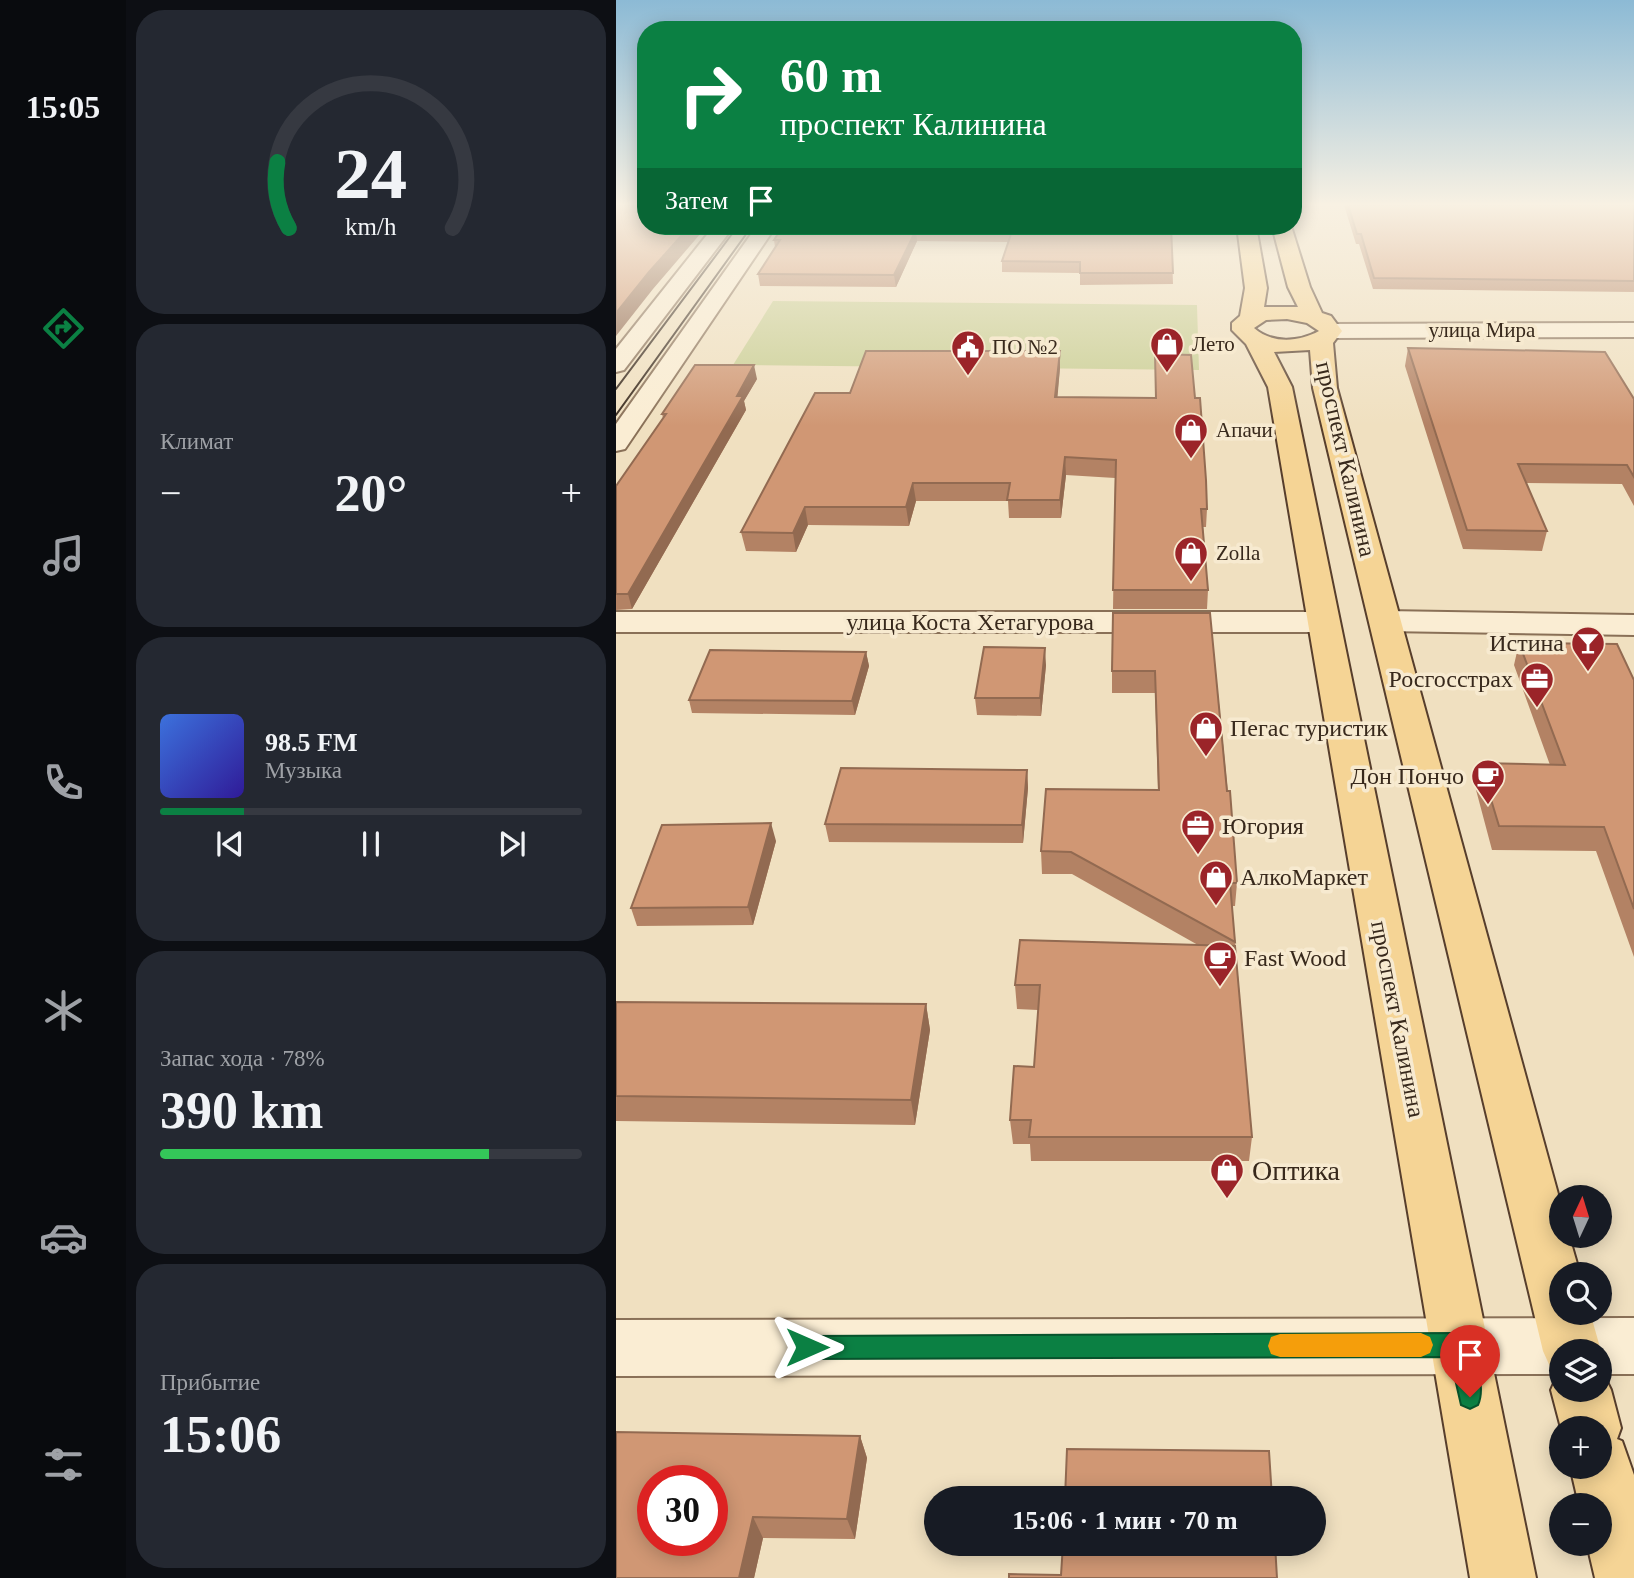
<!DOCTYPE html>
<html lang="ru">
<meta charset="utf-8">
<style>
body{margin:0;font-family:Georgia,serif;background:#242831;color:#f1f3f6;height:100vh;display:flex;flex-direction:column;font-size:26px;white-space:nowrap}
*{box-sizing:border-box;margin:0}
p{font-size:23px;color:#9ea1a6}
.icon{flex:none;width:38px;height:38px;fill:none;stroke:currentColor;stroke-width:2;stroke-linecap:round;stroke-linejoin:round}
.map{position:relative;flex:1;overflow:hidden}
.details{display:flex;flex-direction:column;gap:10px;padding:10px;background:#0d0f14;width:490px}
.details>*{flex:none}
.hud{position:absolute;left:21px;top:21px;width:665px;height:214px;border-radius:28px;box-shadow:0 4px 18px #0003;background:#0b8043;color:#fff;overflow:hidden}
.needle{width:46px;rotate:4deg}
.buttons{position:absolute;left:933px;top:1185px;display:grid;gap:14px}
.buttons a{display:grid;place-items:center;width:63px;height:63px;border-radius:50%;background:#171b24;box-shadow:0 4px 18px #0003;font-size:35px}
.speed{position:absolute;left:21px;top:1465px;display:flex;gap:14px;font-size:35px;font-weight:700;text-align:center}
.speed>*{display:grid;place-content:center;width:91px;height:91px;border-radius:50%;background:#171b24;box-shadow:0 4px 18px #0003;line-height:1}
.speed .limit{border:10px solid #d22;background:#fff;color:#111}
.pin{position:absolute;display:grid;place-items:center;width:60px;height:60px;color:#fff;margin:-72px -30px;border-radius:50% 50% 50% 0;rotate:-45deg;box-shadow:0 0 7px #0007}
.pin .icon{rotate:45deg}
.me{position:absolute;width:77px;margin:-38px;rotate:90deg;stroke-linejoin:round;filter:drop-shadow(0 0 5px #0008)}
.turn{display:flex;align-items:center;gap:24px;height:147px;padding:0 28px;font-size:32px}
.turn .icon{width:91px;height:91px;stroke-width:2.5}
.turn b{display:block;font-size:49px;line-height:60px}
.then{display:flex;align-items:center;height:66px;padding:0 28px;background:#0003;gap:14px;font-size:26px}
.big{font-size:52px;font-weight:700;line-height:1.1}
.details .widget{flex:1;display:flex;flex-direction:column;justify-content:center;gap:10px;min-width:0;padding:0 24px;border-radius:28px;background:#242831}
.details .dial{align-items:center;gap:0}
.dial svg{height:182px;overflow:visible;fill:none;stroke:#363941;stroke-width:7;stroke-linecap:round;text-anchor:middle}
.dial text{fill:#f1f3f6;stroke:none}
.song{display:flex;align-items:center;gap:21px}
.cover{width:84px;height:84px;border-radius:10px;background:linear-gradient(135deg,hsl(220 70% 55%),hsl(250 70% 35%))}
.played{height:7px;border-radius:4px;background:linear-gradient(90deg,#0b8043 20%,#363941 20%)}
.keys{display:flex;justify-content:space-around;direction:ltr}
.heat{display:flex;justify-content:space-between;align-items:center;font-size:38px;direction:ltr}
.charge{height:10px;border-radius:5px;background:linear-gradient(90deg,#34c759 78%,#363941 0)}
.trip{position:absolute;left:308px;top:1486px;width:402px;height:70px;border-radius:35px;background:#171b24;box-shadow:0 4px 18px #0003;font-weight:700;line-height:70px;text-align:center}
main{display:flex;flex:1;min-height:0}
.dock{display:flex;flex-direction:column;width:126px;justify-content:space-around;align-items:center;background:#090b0e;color:#9ea1a6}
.dock .icon{width:49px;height:49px}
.dock .selected{color:#0b8043}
.dock b{font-size:32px;color:#f1f3f6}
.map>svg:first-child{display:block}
</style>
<main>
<nav class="dock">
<b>15:05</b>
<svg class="icon selected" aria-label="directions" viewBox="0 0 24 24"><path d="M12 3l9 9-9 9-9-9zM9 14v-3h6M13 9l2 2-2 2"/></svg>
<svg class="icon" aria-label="music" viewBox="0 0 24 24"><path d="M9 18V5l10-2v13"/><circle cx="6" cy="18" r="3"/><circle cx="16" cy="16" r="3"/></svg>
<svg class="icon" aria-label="phone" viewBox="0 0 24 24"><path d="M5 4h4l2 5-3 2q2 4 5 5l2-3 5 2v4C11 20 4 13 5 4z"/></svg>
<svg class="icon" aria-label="climate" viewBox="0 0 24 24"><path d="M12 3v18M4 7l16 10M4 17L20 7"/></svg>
<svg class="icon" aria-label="car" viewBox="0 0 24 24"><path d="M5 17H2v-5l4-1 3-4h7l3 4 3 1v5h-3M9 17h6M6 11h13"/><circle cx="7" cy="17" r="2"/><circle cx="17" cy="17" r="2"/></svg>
<svg class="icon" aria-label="filters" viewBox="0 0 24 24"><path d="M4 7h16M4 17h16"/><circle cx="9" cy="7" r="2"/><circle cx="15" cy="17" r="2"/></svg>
</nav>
<section class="details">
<div class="widget dial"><svg viewBox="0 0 100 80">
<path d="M14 69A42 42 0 1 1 86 69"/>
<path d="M14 69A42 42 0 0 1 9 40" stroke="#0b8043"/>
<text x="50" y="56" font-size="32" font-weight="700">24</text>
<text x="50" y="72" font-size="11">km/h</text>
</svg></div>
<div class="widget"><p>Климат</p>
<div class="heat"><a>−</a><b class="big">20°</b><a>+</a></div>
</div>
<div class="widget">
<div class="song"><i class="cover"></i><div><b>98.5 FM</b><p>Музыка</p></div></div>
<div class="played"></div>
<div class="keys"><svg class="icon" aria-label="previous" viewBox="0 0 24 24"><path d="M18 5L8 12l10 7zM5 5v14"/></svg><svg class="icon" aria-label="pause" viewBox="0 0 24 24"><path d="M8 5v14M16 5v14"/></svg><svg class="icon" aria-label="next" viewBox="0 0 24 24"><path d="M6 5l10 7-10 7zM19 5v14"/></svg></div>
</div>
<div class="widget"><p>Запас хода · 78%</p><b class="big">390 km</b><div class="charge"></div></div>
<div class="widget"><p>Прибытие</p><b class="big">15:06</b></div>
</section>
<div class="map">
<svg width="1018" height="1578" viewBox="0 0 1018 1578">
<rect width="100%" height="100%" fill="#f0e0c0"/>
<!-- green -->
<path fill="#c9ce93" d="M157 301 581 305 583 370 117 365Z"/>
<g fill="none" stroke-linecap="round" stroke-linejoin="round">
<!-- minor casing -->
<g stroke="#897057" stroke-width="4">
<path id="minor" d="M1018 323V337L715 338 707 336 704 331 707 326 715 324Z
M769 611 1018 615V635L769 631 757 628 753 621 757 614Z
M0 612H707L719 615 723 622 719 629 707 632H0Z
M1018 1318V1374H984V1351H945V1374L0 1376V1320Z"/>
</g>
<!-- tertiary casing -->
<g stroke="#897057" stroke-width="4">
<path id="tertiary" d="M98 226H118L8 370 0 372V349Z
M141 226H160L9 449 0 451V424Z"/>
</g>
<!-- primary casing -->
<g stroke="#573e2c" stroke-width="4">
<path id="primary" d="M621 226H640L651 288 648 307H682L672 287 656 226H675L694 287 706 313 715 316 726 331 717 343 721 388 945 1205V1236H953L964 1274H945V1312H974L985 1351 984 1354V1351H945V1390H984V1368L995 1390 1005 1428 1001 1439 1006 1441 1018 1475V1578H979L971 1544H984V1505H963L954 1466H984V1428H945L935 1390 942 1374 936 1371 927 1351 697 388 694 350 658 352 676 387 920 1578H854L652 387 630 344 616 330V323L624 316 629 288ZM671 319 691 323 703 331C683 342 656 344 638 328L650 320Z"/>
</g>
<!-- minor -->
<use href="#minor" fill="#faedd3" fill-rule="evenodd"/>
<!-- tertiary -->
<use href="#tertiary" fill="#faedd3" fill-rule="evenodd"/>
<!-- primary -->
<use href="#primary" fill="#f5d495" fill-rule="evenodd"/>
<!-- tram -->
<path stroke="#38291c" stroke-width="2" d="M0 389 122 226
M0 415 136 226"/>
</g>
<!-- wall -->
<path fill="#b38264" d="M728 205H1018V292L757 289 743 244H740Z
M167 226H555L557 284 464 285V273L386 272V261L392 242 301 241 280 287 144 286 142 274 159 247 158 240Z
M792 348 1018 399V506L1006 484 910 483 931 531 926 551 847 549 789 366Z
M539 354 579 398 591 509 590 527H587L592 590 591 609H497L499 478 450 475 445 518H393L392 501H300L293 526 192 525 180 552 130 551 125 532 234 393 444 368 441 397 540 398Z
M141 379 128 401 130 410 16 609 0 610V486L47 418 46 414Z
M594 613 621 883 619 906H616L636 1137 633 1161H415L414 1144H397L394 1120 418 1067 422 1010 401 1009 399 985 582 945 456 874H426L425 851 542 790 539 693H496V671Z
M903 643 1018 680V957L980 851 876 850 859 786 864 763 934 765 898 665Z
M250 652 253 666 239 715 76 713 73 700Z
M430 665 425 716 361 715 359 698Z
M411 770 412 788 407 843 213 842 209 824Z
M160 841 137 925 21 926 15 908Z
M0 1002 310 1004 314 1030 299 1125 0 1121Z
M244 1436 251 1458 239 1539 147 1538 138 1578H0Z"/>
<!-- shaded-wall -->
<path fill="#926a51" d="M74 226H91L37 289 0 336V313L33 272Z
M300 230 301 241 280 287 278 275Z
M444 351V368L440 414 439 397Z
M138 365 141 379 128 401 130 410 16 609 12 594Z
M449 457 450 475 445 518 444 500Z
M297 483 300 501 293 526 290 507Z
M189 507 192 525 180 552 177 533Z
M429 648 430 665 425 716 424 698Z
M250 652 253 666 239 715 236 701Z
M411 770 412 788 407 843 406 825Z
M155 823 160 841 137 925 132 907Z
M310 1004 314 1030 299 1125 295 1100Z
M244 1436 251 1458 239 1539 231 1519Z
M137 1517 147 1538 138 1578H123Z"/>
<!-- building -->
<path fill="#d09774" stroke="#926a51" stroke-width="2" fill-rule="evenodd" d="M0 205H30V226H74L33 272 0 313Z
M732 205H1018V281L758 278 745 234H741Z
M167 226H555L557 273H464V262L386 261 396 231 300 230 278 275 142 274 164 240H158Z
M792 348 989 352 1018 399V477L1011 465 902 464 931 531 851 530Z
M250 351H444L439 397 540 398 539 354 575 355 579 398H584L590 480 591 509H585L592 590H497L500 460 449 457 444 500H391L394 483H297L290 507H189L177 533 125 532 199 393H234Z
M79 365H138L121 396H127L12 594H0V486L50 414H46Z
M497 613H594L611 791H614L621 883H614L619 942 455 852 425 851 430 789 543 790 539 671H496Z
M903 643 1001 644 1018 680V909L988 827 883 826 864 763 949 765Z
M368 647 429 648 424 698H359Z
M94 650 250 652 236 701 73 700Z
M225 768 411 770 406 825 209 824Z
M155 823 132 907 15 908 46 825Z
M404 940 619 946 636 1137H413L415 1120H394L398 1066 418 1067 424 985H399Z
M0 1002 310 1004 295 1100 0 1096Z
M0 1432 244 1436 231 1519 137 1517 123 1578H0ZM37 1480H96V1540H37Z
M451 1449 653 1451 656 1498H449Z
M447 1544H659L661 1578H393V1574L445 1575Z"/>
<!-- sky -->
<linearGradient id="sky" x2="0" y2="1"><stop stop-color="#8cbad5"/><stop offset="0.48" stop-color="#f8f1e3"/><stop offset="1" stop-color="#f8f1e3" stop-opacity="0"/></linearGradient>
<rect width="1018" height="426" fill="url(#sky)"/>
<!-- route -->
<path fill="#0b8043" stroke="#07532c" stroke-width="2" d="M844 1333 852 1337C860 1354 870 1388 862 1405L854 1409 845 1405 834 1357 191 1359 182 1356 179 1347 182 1339 191 1336Z"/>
<!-- slow -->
<path fill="#f59e0b" d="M805 1333 814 1337 817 1345 814 1353 805 1357H664L655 1354 652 1346 655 1337 664 1334Z"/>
<!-- icons -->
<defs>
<g id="shop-pin" transform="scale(1.75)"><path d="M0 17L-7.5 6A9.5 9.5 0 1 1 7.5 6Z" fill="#9b2429" stroke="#f7ead0"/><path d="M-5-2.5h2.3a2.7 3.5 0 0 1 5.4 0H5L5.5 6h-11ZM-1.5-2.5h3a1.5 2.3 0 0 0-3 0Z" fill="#fff"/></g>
<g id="civic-pin" transform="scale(1.75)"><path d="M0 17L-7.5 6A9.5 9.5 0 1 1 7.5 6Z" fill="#9b2429" stroke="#f7ead0"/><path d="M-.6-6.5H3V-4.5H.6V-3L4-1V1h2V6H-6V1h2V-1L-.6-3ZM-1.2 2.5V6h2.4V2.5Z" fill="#fff"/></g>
<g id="bar-pin" transform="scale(1.75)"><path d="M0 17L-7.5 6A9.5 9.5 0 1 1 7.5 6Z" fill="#9b2429" stroke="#f7ead0"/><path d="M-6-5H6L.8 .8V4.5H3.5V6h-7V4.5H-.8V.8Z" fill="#fff"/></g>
<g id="office-pin" transform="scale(1.75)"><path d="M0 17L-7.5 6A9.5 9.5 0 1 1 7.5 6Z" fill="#9b2429" stroke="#f7ead0"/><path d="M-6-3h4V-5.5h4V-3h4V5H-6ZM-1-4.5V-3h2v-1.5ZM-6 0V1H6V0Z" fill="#fff"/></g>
<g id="cafe-pin" transform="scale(1.75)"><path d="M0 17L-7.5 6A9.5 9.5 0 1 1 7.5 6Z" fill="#9b2429" stroke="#f7ead0"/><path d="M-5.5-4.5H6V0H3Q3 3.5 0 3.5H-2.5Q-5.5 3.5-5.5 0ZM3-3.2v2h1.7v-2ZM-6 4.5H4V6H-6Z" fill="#fff"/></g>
</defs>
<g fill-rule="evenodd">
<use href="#shop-pin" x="551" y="344"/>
<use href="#civic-pin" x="352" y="347"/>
<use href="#shop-pin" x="575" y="430"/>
<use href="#shop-pin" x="575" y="553"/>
<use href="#bar-pin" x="972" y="643"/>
<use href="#office-pin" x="921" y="679"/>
<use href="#shop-pin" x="590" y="728"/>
<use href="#cafe-pin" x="872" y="776"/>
<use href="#office-pin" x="582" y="826"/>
<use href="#shop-pin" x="600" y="877"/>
<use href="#cafe-pin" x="604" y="958"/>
<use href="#shop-pin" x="611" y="1170"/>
</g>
<g text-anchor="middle" stroke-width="7" stroke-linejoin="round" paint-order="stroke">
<!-- far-street labels -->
<g font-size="21" fill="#38291c" stroke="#f7ead0">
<text x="866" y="337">улица Мира</text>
</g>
<!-- far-poi labels -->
<g font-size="21" fill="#38291c" stroke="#f7ead0" text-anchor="start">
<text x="576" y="351">Лето</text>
<text x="376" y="354">ПО №2</text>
<text x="600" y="437">Апачи</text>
<text x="600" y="560">Zolla</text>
</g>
<!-- street labels -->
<g font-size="24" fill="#38291c" stroke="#f7ead0">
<text transform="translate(730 459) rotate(77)" y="8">проспект Калинина</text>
<text x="354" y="630">улица Коста Хетагурова</text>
<text transform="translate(782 1019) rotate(79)" y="8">проспект Калинина</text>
</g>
<!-- poi labels -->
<g font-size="24" fill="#38291c" stroke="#f7ead0" text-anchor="start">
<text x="948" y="651" text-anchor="end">Истина</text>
<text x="897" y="687" text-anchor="end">Росгосстрах</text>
<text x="614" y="736">Пегас туристик</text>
<text x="848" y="784" text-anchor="end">Дон Пончо</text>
<text x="606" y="834">Югория</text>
<text x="624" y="885">АлкоМаркет</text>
<text x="628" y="966">Fast Wood</text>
</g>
<!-- near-poi labels -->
<g font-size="28" fill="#38291c" stroke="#f7ead0" text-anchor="start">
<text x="636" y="1180">Оптика</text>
</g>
</g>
</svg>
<div class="buttons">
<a><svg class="needle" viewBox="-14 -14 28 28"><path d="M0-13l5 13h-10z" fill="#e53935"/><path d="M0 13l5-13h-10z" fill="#9ea1a6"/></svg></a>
<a><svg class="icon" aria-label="search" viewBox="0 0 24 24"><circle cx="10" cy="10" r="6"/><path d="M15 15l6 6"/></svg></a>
<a><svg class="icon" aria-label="layers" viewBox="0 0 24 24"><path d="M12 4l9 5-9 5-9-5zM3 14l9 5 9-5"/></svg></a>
<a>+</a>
<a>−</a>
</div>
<div class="speed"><div class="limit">30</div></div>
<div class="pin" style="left:854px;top:1397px;background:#d93025"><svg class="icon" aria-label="arrive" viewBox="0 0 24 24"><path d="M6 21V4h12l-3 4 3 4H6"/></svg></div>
<svg class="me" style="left:191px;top:1347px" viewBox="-20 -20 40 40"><path d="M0-17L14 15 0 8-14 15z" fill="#0b8043" stroke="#fff" stroke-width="4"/></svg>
<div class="trip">15:06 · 1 мин · 70 m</div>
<div class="hud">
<div class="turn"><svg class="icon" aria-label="right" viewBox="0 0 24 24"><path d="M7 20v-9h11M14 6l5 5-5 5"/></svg><div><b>60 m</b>проспект Калинина</div></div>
<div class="then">Затем<svg class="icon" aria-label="arrive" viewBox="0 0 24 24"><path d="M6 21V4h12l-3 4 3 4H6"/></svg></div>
</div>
</div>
</main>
